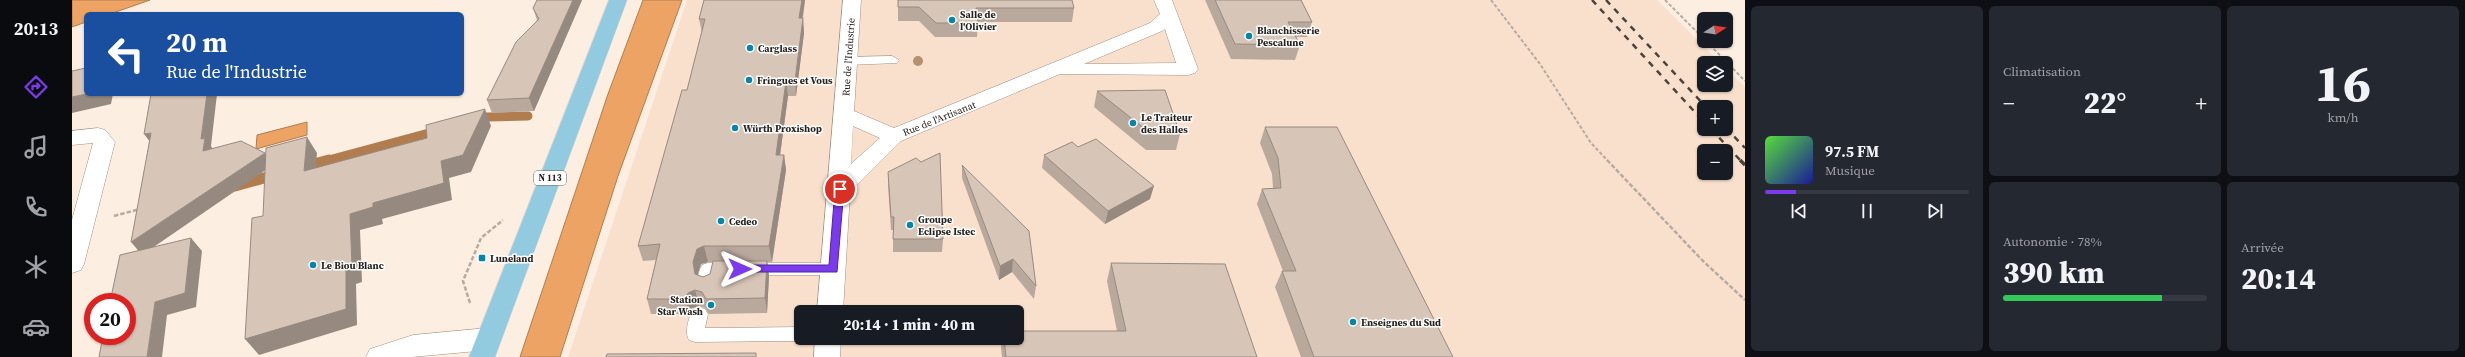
<!DOCTYPE html>
<html lang="fr">
<meta charset="utf-8">
<style>
body{margin:0;font-family:"Source Serif 4",serif;background:#242831;color:#f1f3f6;height:100vh;display:flex;flex-direction:column;font-size:15px;white-space:nowrap}
*{box-sizing:border-box;margin:0}
p{font-size:13px;color:#9ea1a6}
.icon{flex:none;width:22px;height:22px;fill:none;stroke:currentColor;stroke-width:2;stroke-linecap:round;stroke-linejoin:round}
.map{position:relative;flex:1;overflow:hidden}
.side{display:flex;flex-direction:column;gap:6px;padding:6px;background:#0d0f14;width:720px}
.side>*{flex:none}
.guide{position:absolute;left:12px;top:12px;width:380px;height:84px;border-radius:6px;box-shadow:0 1px 3px #0004;background:#1a4fa0;color:#fff;overflow:hidden}
.needle{width:26px;rotate:78deg}
.fabs{position:absolute;left:1625px;top:12px;display:grid;gap:8px}
.fabs a{display:grid;place-items:center;width:36px;height:36px;border-radius:6px;background:#171b24;box-shadow:0 1px 3px #0004;font-size:20px}
.speed{position:absolute;left:12px;top:293px;display:flex;gap:8px;font-size:20px;font-weight:700;text-align:center}
.speed>*{display:grid;place-content:center;width:52px;height:52px;border-radius:50%;background:#171b24;box-shadow:0 1px 3px #0004;line-height:1}
.speed .limit{border:6px solid #d22;background:#fff;color:#111}
.pin{position:absolute;display:grid;place-items:center;width:34px;height:34px;color:#fff;margin:-17px;border:2px solid #fff;border-radius:50%;box-shadow:0 1px 4px #0007}
.me{position:absolute;width:44px;margin:-22px;rotate:90deg;stroke-linejoin:round;filter:drop-shadow(0 0 3px #0008)}
.turn{display:flex;align-items:center;gap:14px;height:84px;padding:0 16px;font-size:18px}
.turn .icon{width:52px;height:52px;stroke-width:2.5}
.turn b{display:block;font-size:28px;line-height:34px}
.big{font-size:30px;font-weight:800;line-height:1.1}
.side .tile{flex:1;display:flex;flex-direction:column;justify-content:center;gap:6px;min-width:0;padding:0 14px;border-radius:6px;background:#242831}
.side .dial{align-items:center;gap:0}
.dial b{font-size:52px;line-height:1}
.song{display:flex;align-items:center;gap:12px}
.cover{width:48px;height:48px;border-radius:6px;background:linear-gradient(135deg,hsl(110 70% 55%),hsl(240 70% 35%))}
.played{height:4px;border-radius:2px;background:linear-gradient(90deg,#7c3aed 15%,#363941 15%)}
.keys{display:flex;justify-content:space-around;direction:ltr}
.heat{display:flex;justify-content:space-between;align-items:center;font-size:22px;direction:ltr}
.charge{height:6px;border-radius:3px;background:linear-gradient(90deg,#34c759 78%,#363941 0)}
.side .tiles{flex:1;display:grid;gap:6px;grid-template-columns:repeat(3,1fr)}
.tile:first-child{grid-row:span 2}
.trip{position:absolute;left:722px;top:305px;width:230px;height:40px;border-radius:6px;background:#171b24;box-shadow:0 1px 3px #0004;font-weight:800;line-height:40px;text-align:center}
main{display:flex;flex:1;min-height:0}
.tabs{display:flex;flex-direction:column;width:72px;justify-content:space-around;align-items:center;background:#090b0e;color:#9ea1a6}
.tabs .icon{width:28px;height:28px}
.tabs .active{color:#7c3aed}
.tabs b{font-size:18px;color:#f1f3f6}
.map>svg:first-child{display:block}
</style>
<main>
<nav class="tabs">
<b>20:13</b>
<svg class="icon active" aria-label="directions" viewBox="0 0 24 24"><path d="M12 3l9 9-9 9-9-9zM9 14v-3h6M13 9l2 2-2 2"/></svg>
<svg class="icon" aria-label="music" viewBox="0 0 24 24"><path d="M9 18V5l10-2v13"/><circle cx="6" cy="18" r="3"/><circle cx="16" cy="16" r="3"/></svg>
<svg class="icon" aria-label="phone" viewBox="0 0 24 24"><path d="M5 4h4l2 5-3 2q2 4 5 5l2-3 5 2v4C11 20 4 13 5 4z"/></svg>
<svg class="icon" aria-label="climate" viewBox="0 0 24 24"><path d="M12 3v18M4 7l16 10M4 17L20 7"/></svg>
<svg class="icon" aria-label="car" viewBox="0 0 24 24"><path d="M5 17H2v-5l4-1 3-4h7l3 4 3 1v5h-3M9 17h6M6 11h13"/><circle cx="7" cy="17" r="2"/><circle cx="17" cy="17" r="2"/></svg>
</nav>
<div class="map">
<svg width="1673" height="357" viewBox="0 0 1673 357">
<rect width="100%" height="100%" fill="#fdeee2"/>
<!-- built -->
<path fill="#f9e0cd" fill-rule="evenodd" d="M615 0H1585L1649 63H1632V85H1654V68L1673 87V357H496ZM1632 107H1654V129H1632ZM1632 151H1654V173H1632ZM729 312H945V338H729Z"/>
<!-- water -->
<path fill="#eca363" stroke="#b17c4e" d="M0 0H78L38 14H14V22L0 27Z
M571 0H610L546 176 488 357H448L536 94Z
M235 122V135L184 149 185 135Z"/>
<g fill="none" stroke-linecap="round" stroke-linejoin="round">
<!-- stream-far1 -->
<path stroke="#b17c4e" stroke-width="9" d="M402 120 415 117 456 116
M253 161 368 130"/>
<!-- stream -->
<path stroke="#b17c4e" stroke-width="11" d="M231 167 257 160
M163 186 206 174"/>
<!-- lane casing -->
<g stroke="#a19083" stroke-width="1">
<path id="lane" d="M820 56 827 60 825 63 776 65 769 61 776 57Z
M636 263H761L767 265 769 269 767 273 761 275H643L640 289 634 291 628 289C624 282 626 272 630 265Z
M627 307 633 309 636 314 633 328 729 327V338H736L729 341 623 342 617 340C612 332 617 317 621 309Z"/>
</g>
<!-- street casing -->
<g stroke="#a19083" stroke-width="1">
<path id="street" d="M771 0H789L782 111 822 128 1078 23 1088 14 1082 0H1100L1126 69 1123 73 1116 75 988 74 829 141 778 192 771 312H745ZM1093 29 1104 63 1012 64 1090 31ZM781 126 808 138 779 164Z
M26 128 33 130 43 142 12 264 9 270 0 273V220L21 143 0 145V131Z
M416 328 425 331 429 339 425 347 416 350 340 357H294L298 349 341 335Z
M743 338H769L768 357H742Z"/>
</g>
<!-- primary casing -->
<g stroke="#d4d3d2" stroke-width="1">
<path id="primary" d="M537 0H555L423 357H397Z"/>
</g>
<!-- path-far1 -->
<path stroke="#b7aba1" stroke-width="2" stroke-dasharray="3.5 2" stroke-linecap="butt" d="M1419 0 1468 64 1519 143 1536 161
M1593 0 1632 39
M1634 41 1673 81"/>
<!-- path -->
<path stroke="#b7aba1" stroke-width="2.5" stroke-dasharray="4.5 2" stroke-linecap="butt" d="M1535 160 1631 261 1673 300
M42 216 68 209
M398 303 391 281 409 238 431 220"/>
<!-- lane -->
<use href="#lane" fill="#fff" fill-rule="evenodd"/>
<!-- street -->
<use href="#street" fill="#fff" fill-rule="evenodd"/>
<!-- primary -->
<use href="#primary" fill="#92cbdf" fill-rule="evenodd"/>
<!-- rail-far1 -->
<path stroke="#4b433d" stroke-width="2.5" stroke-dasharray="6 6" stroke-linecap="butt" d="M1520 0 1632 122
M1534 0 1634 107
M1654 128 1673 148
M1639 129 1669 161"/>
<!-- rail -->
<path stroke="#4b433d" stroke-width="3.5" stroke-dasharray="8 8" stroke-linecap="butt" d="M1668 160 1673 165"/>
</g>
<!-- trees -->
<circle fill="#b39272" cx="846" cy="61" r="5"/>
<!-- wall -->
<path fill="#b9a99d" fill-rule="evenodd" d="M465 0H510L462 111 420 113 415 100 465 20 461 8Z
M632 0H733L731 18 732 33 724 96H716L708 155H712L714 170 700 262H695L697 276 695 313 637 314 633 308 627 306 620 308 617 314H579L575 299 584 260 571 261 566 246 615 90 630 33 627 19ZM636 262H641L638 274 631 277 625 275 629 264Z
M826 0 1002 8 1000 22H906L905 37H863L847 21H826Z
M1133 0H1229L1240 22 1235 37H1224L1228 45 1223 60 1159 59Z
M1025 91 1108 134 1104 150H1074L1022 107Z
M1193 127 1381 357H1229L1203 287 1210 271H1211L1185 204 1190 189 1201 188 1200 174 1188 143Z
M1006 147 1078 199 1033 224 970 168 972 155Z
M890 165 964 286 962 299 940 272 927 280 890 178Z
M816 172 871 239 870 252H821V230H819L816 185Z
M1039 263 1185 357H930L929 348 930 338H945L1045 331 1035 281Z"/>
<!-- shaded-wall -->
<path fill="#968a80" d="M501 0H510L462 111 457 98Z
M730 0H733L728 33 727 18Z
M731 18 732 33 724 96 723 81Z
M714 81 716 96 706 170 704 155Z
M14 94H41L39 104 0 113V97Z
M135 94H145L139 146 142 151H131L129 139Z
M413 109 419 126 399 172 377 178 380 200 310 219 311 224 288 230 290 282 284 284 285 325 187 355 173 339 274 267 278 214 369 161Z
M79 133 82 147 72 134Z
M235 137 245 153 242 188 232 171Z
M193 153 201 165 70 255 59 242Z
M712 155 714 170 700 262 697 246Z
M1082 186 1078 199 1033 224 1036 211Z
M119 238 130 251 124 307 95 315 90 357H75L83 302Z
M632 246 636 262 629 264 625 277 623 274 621 262 625 249Z
M941 259 940 272 927 280 928 266Z
M695 261 697 276 695 313 693 298Z
M623 290 627 306 620 308 617 314 613 299 616 293Z"/>
<!-- building -->
<path fill="#d7c5b7" stroke="#968a80" d="M465 0H501L457 98 415 100 444 42 467 19 461 8Z
M632 0H730L727 18H731L723 81H714L704 155H712L697 246H632L625 249 621 262 623 274 631 277 638 274 641 261H695L693 298 634 299 630 292 623 290 616 293 613 299H575L588 244 566 246 610 90H615L633 19H627Z
M826 0H1000L1002 8H904L906 23H864L847 7H826Z
M1143 0H1229L1240 22H1216L1228 45 1163 44Z
M14 68V94L0 97V71Z
M1093 90 1108 134 1078 133 1025 91Z
M79 94H135L129 139 133 138 131 151 169 141 193 153 59 242 79 133 72 134Z
M413 109 391 155 369 161 372 183 301 203V207L278 214 280 266 274 267V309L173 339 180 218 191 216 194 148 235 137 232 171 355 138 354 125Z
M1193 127H1265L1381 357H1242L1210 271H1224L1190 189 1209 188 1206 158Z
M1024 139 1082 186 1036 211 972 155 1000 142 1006 147Z
M868 153 871 239H821L822 217H819L816 172 844 158 849 162Z
M890 165 957 231 964 286 941 259 928 266Z
M119 238 113 293 83 302 75 357H27L31 336H55V302H38L48 255Z
M1039 263 1153 264 1185 357H934L932 338H945V331H1054Z
M684 353V357H534L535 354Z"/>
<!-- route -->
<path fill="#7c3aed" stroke="#51269a" d="M768 186 772 189 765 272H664L663 269 668 265H757L763 189Z"/>
<!-- markers -->
<g fill="#0387a9" stroke="#fff" stroke-width="1.5">
<circle cx="880" cy="20" r="4"/>
<circle cx="1177" cy="36" r="4"/>
<circle cx="678" cy="48" r="4"/>
<circle cx="677" cy="80" r="4"/>
<circle cx="1061" cy="123" r="4"/>
<circle cx="663" cy="128" r="4"/>
<circle cx="649" cy="221" r="4"/>
<circle cx="838" cy="225" r="4"/>
<rect x="406" y="254" width="8" height="8" rx="2"/>
<circle cx="241" cy="265" r="4"/>
<circle cx="639" cy="305" r="4"/>
<circle cx="1281" cy="322" r="4"/>
</g>
<g text-anchor="middle" stroke-width="3" stroke-linejoin="round" paint-order="stroke">
<!-- shield labels -->
<rect fill="#fff" stroke="#686461" stroke-width="1" x="462" y="171" width="32" height="14" rx="3"/>
<g font-size="9" font-weight="bold" fill="#28221d">
<text x="478" y="181">N 113</text>
</g>
<!-- poi labels -->
<g font-size="10" font-weight="bold" fill="#28221d" stroke="#fff" text-anchor="start">
<text x="888" y="18">Salle de<tspan x="888" dy="12">l'Olivier</tspan></text>
<text x="1185" y="34">Blanchisserie<tspan x="1185" dy="12">Pescalune</tspan></text>
<text x="686" y="52">Carglass</text>
<text x="685" y="84">Fringues et Vous</text>
<text x="1069" y="121">Le Traiteur<tspan x="1069" dy="12">des Halles</tspan></text>
<text x="671" y="132">Würth Proxishop</text>
<text x="846" y="223">Groupe<tspan x="846" dy="12">Eclipse Istec</tspan></text>
<text x="657" y="225">Cedeo</text>
<text x="418" y="262">Luneland</text>
<text x="249" y="269">Le Biou Blanc</text>
<text x="631" y="303" text-anchor="end">Station<tspan x="631" dy="12">Star Wash</tspan></text>
<text x="1289" y="326">Enseignes du Sud</text>
</g>
<!-- street labels -->
<g font-size="10" fill="#28221d" stroke="#fff">
<text transform="translate(776 57) rotate(-86)" y="4">Rue de l'Industrie</text>
<text transform="translate(867 118) rotate(-22)" y="4">Rue de l'Artisanat</text>
</g>
</g>
</svg>
<div class="fabs">
<a><svg class="needle" viewBox="-14 -14 28 28"><path d="M0-13l5 13h-10z" fill="#e53935"/><path d="M0 13l5-13h-10z" fill="#9ea1a6"/></svg></a>
<a><svg class="icon" aria-label="layers" viewBox="0 0 24 24"><path d="M12 4l9 5-9 5-9-5zM3 14l9 5 9-5"/></svg></a>
<a>+</a>
<a>−</a>
</div>
<div class="speed"><div class="limit">20</div></div>
<div class="pin" style="left:768px;top:189px;background:#d93025"><svg class="icon" aria-label="arrive" viewBox="0 0 24 24"><path d="M6 21V4h12l-3 4 3 4H6"/></svg></div>
<svg class="me" style="left:668px;top:269px" viewBox="-20 -20 40 40"><path d="M0-17L14 15 0 8-14 15z" fill="#7c3aed" stroke="#fff" stroke-width="4"/></svg>
<div class="trip">20:14 · 1 min · 40 m</div>
<div class="guide">
<div class="turn"><svg class="icon" aria-label="left" viewBox="0 0 24 24"><path d="M17 20v-9H6M10 6l-5 5 5 5"/></svg><div><b>20 m</b>Rue de l'Industrie</div></div>
</div>
</div>
<section class="side">
<div class="tiles">
<div class="tile">
<div class="song"><i class="cover"></i><div><b>97.5 FM</b><p>Musique</p></div></div>
<div class="played"></div>
<div class="keys"><svg class="icon" aria-label="previous" viewBox="0 0 24 24"><path d="M18 5L8 12l10 7zM5 5v14"/></svg><svg class="icon" aria-label="pause" viewBox="0 0 24 24"><path d="M8 5v14M16 5v14"/></svg><svg class="icon" aria-label="next" viewBox="0 0 24 24"><path d="M6 5l10 7-10 7zM19 5v14"/></svg></div>
</div>
<div class="tile"><p>Climatisation</p>
<div class="heat"><a>−</a><b class="big">22°</b><a>+</a></div>
</div>
<div class="tile dial"><b>16</b><p>km/h</p></div>
<div class="tile"><p>Autonomie · 78%</p><b class="big">390 km</b><div class="charge"></div></div>
<div class="tile"><p>Arrivée</p><b class="big">20:14</b></div>
</div>
</section>
</main>
